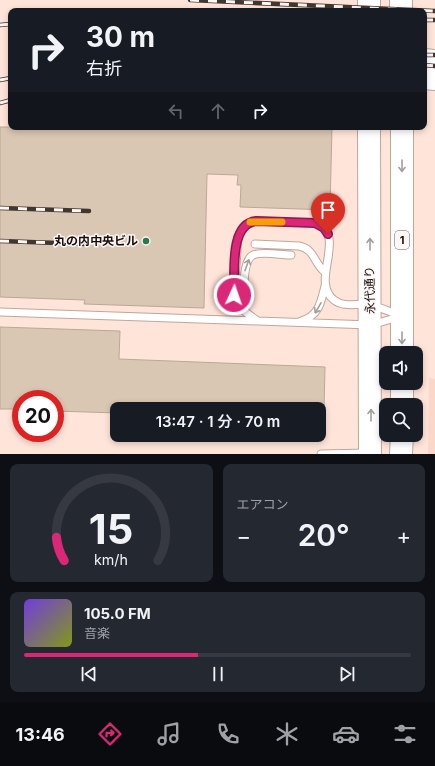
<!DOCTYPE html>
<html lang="ja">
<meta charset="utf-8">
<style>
body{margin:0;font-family:Inter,"Noto Sans JP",sans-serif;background:#242831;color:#f1f3f6;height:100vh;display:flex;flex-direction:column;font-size:15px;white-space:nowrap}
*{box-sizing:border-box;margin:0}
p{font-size:13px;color:#9ea1a6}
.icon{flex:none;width:22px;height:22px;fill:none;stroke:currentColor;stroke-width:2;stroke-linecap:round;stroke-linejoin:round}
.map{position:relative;height:454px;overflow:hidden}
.panel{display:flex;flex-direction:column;gap:10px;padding:10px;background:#0d0f14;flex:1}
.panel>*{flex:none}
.guide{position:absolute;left:8px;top:8px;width:419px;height:122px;border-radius:8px;box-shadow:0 2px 6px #0003;background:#171b24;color:#f1f3f6;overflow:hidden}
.fabs{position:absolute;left:379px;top:346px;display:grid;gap:8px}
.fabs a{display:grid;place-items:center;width:44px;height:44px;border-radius:8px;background:#171b24;box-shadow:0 2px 6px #0003;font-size:20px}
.speed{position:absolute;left:12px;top:390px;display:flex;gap:8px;font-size:20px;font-weight:700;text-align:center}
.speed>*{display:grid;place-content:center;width:52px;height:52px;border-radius:50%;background:#171b24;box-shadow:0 2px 6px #0003;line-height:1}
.speed .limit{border:6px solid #d22;background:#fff;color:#111}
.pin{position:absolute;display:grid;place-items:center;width:34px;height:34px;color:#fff;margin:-41px -17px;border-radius:50% 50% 50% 0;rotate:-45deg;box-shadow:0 0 4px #0007}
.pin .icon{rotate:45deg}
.me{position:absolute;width:44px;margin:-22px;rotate:3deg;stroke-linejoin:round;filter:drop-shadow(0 0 3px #0008)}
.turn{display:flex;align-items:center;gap:14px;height:84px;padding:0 12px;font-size:18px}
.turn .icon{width:52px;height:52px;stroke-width:2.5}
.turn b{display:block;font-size:28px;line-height:34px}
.lanes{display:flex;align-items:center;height:38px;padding:0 12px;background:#0003;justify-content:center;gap:20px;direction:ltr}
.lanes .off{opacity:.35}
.big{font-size:30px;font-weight:600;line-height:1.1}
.panel .widget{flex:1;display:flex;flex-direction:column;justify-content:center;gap:6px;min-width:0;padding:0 14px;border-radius:8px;background:#242831}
.panel .dial{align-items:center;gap:0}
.dial svg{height:104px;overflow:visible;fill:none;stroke:#363941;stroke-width:7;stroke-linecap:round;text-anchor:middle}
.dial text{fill:#f1f3f6;stroke:none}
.song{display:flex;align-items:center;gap:12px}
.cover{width:48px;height:48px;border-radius:6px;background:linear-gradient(135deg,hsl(260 70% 55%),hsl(70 70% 35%))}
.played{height:4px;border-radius:2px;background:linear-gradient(90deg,#db2777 45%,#363941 45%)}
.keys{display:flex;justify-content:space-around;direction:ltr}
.heat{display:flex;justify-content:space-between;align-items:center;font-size:22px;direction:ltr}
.panel .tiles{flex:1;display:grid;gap:10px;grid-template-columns:1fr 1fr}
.widget:last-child{grid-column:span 2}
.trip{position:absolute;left:110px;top:402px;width:216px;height:40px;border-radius:8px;background:#171b24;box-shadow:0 2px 6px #0003;font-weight:600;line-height:40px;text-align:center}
.tab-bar{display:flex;height:64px;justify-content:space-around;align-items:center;background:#090b0e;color:#9ea1a6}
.tab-bar .icon{width:28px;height:28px}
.tab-bar .current{color:#db2777}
.tab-bar b{font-size:18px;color:#f1f3f6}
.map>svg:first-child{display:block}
</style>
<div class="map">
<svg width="435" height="454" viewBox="0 0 435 454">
<rect width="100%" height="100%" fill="#ffe4d9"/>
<!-- built -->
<path fill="#fad7c9" d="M429 378 435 379V454H428Z"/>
<!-- building -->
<path fill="#d9c6b3" stroke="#baa895" d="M0 127H332L330 210 240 207 241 185H237L238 175 207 174 204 308 84 304 85 300 0 297Z
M0 327 120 331 119 359 325 367 324 409H117V413L55 411V399H21V409H0Z"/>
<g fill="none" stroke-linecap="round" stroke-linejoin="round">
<!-- lane casing -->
<g stroke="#c0a69c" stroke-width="9">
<path id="lane" d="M256 221 315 223C349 235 309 281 334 300 344 308 358 303 370 305 380 307 392 313 402 316L371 325 258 321C247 314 239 308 234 295L238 236 245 226Z
M255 244 299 246C315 249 314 264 325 272
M244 311C244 299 241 261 253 255 263 251 280 255 291 255
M0 312 258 321
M301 321C319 316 321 302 325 286
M321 454 369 453"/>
</g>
<!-- secondary casing -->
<g stroke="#c0a69c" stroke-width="22">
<path id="secondary" d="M424 59 435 60
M424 79 435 80"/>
</g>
<!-- highway casing -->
<g stroke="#c0a69c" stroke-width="24">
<path id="highway" d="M401 0V11
M369 11V0
M369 127 370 454
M402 353V127
M402 405V383
M401 454 402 435"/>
</g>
<!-- lane -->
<use href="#lane" stroke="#fff" stroke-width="7"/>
<!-- secondary -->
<use href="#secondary" stroke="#fff" stroke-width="20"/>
<!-- highway -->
<use href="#highway" stroke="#fff" stroke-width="22"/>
<!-- rail casing -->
<g stroke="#423631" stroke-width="4.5">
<path id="rail" d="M190 0 435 11
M132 11H193
M424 20H435
M0 25 11 24
M424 55H435
M424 65 435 66
M0 80 11 78
M0 103 11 100
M0 208 89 211
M0 241 87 244"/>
</g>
<!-- rail -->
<use href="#rail" stroke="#fcf6f4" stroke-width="3" stroke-dasharray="9" stroke-linecap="butt"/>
</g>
<!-- one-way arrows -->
<defs><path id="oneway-shaft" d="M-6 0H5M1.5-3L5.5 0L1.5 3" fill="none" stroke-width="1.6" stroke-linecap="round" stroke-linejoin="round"/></defs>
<g stroke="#a29f9d">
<use href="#oneway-shaft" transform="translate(402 166) rotate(90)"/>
<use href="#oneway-shaft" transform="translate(370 244) rotate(-90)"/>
<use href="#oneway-shaft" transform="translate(247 265) rotate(-70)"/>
<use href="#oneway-shaft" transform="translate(318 308) rotate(120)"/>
<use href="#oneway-shaft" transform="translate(402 338) rotate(90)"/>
<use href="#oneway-shaft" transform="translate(371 415) rotate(-90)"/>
</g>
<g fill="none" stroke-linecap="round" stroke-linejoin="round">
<!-- route casing -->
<g stroke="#8e194d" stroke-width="10">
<path id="route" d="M234 295C235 273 229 224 256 221L315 223 324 228 328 234"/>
</g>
<!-- route -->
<use href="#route" stroke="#db2777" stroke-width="7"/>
<!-- slow -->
<path stroke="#f59e0b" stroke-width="7" d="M250 222H282"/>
</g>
<!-- markers -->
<circle fill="#267b4e" stroke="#fcf6f4" stroke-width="1.5" cx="146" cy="241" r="4"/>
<g text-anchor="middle" stroke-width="3" stroke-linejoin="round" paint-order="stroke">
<!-- shield labels -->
<rect fill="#fcf6f4" stroke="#5c5451" stroke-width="1" x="395" y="231" width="14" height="18" rx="3"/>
<g font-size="11" font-weight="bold" fill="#170e0b">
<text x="402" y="244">1</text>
</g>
<!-- poi labels -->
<g font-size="12" font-weight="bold" fill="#170e0b" stroke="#fcf6f4" text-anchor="end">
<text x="138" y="245">丸の内中央ビル</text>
</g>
<!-- street labels -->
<g font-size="12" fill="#170e0b" stroke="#fcf6f4">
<text transform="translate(370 290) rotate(-91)" y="4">永代通り</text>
</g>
</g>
</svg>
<div class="fabs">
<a><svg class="icon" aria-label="sound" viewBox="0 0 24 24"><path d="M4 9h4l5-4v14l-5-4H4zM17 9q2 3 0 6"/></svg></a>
<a><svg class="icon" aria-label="search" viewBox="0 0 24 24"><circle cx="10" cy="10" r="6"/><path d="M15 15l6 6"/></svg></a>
</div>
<div class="speed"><div class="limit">20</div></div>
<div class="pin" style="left:328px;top:234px;background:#d93025"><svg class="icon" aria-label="arrive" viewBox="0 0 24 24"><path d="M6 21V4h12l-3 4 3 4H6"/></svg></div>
<svg class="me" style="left:234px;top:295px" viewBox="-20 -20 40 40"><circle r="17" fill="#db2777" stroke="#fff" stroke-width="3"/><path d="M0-11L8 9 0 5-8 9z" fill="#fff"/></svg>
<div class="trip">13:47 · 1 分 · 70 m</div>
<div class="guide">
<div class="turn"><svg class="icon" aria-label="right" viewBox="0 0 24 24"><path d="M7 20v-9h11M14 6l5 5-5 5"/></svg><div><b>30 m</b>右折</div></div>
<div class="lanes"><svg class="icon off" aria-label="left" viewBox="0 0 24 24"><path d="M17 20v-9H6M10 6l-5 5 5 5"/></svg><svg class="icon off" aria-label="ahead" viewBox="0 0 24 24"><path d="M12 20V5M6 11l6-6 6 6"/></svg><svg class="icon" aria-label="right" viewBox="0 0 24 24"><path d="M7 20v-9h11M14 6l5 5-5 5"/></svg></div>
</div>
</div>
<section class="panel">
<div class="tiles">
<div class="widget dial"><svg viewBox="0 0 100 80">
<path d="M14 69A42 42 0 1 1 86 69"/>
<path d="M14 69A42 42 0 0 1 8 51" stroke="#db2777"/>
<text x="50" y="56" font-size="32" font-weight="700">15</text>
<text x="50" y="72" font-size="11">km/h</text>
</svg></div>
<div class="widget"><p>エアコン</p>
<div class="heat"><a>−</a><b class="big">20°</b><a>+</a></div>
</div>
<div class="widget">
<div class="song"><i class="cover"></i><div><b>105.0 FM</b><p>音楽</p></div></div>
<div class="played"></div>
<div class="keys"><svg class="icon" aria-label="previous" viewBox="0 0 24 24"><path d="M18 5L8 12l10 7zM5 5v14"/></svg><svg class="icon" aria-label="pause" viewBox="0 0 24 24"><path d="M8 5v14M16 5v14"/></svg><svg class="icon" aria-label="next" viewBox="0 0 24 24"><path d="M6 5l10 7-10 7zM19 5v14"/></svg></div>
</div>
</div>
</section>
<nav class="tab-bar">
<b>13:46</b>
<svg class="icon current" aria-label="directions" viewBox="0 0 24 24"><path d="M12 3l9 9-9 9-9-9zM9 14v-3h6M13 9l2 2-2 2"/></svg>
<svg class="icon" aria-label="music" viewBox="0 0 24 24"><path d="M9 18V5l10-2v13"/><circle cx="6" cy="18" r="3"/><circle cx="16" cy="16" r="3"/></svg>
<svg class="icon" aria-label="phone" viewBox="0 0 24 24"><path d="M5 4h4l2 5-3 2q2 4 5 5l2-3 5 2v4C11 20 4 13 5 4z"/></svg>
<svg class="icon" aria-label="climate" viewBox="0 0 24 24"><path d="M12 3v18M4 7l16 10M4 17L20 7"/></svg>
<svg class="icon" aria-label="car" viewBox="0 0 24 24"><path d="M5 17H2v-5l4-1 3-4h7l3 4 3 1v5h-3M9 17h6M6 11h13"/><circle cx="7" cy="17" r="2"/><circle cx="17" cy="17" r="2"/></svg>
<svg class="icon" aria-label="filters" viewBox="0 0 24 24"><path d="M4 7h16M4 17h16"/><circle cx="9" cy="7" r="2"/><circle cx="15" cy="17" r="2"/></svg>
</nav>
